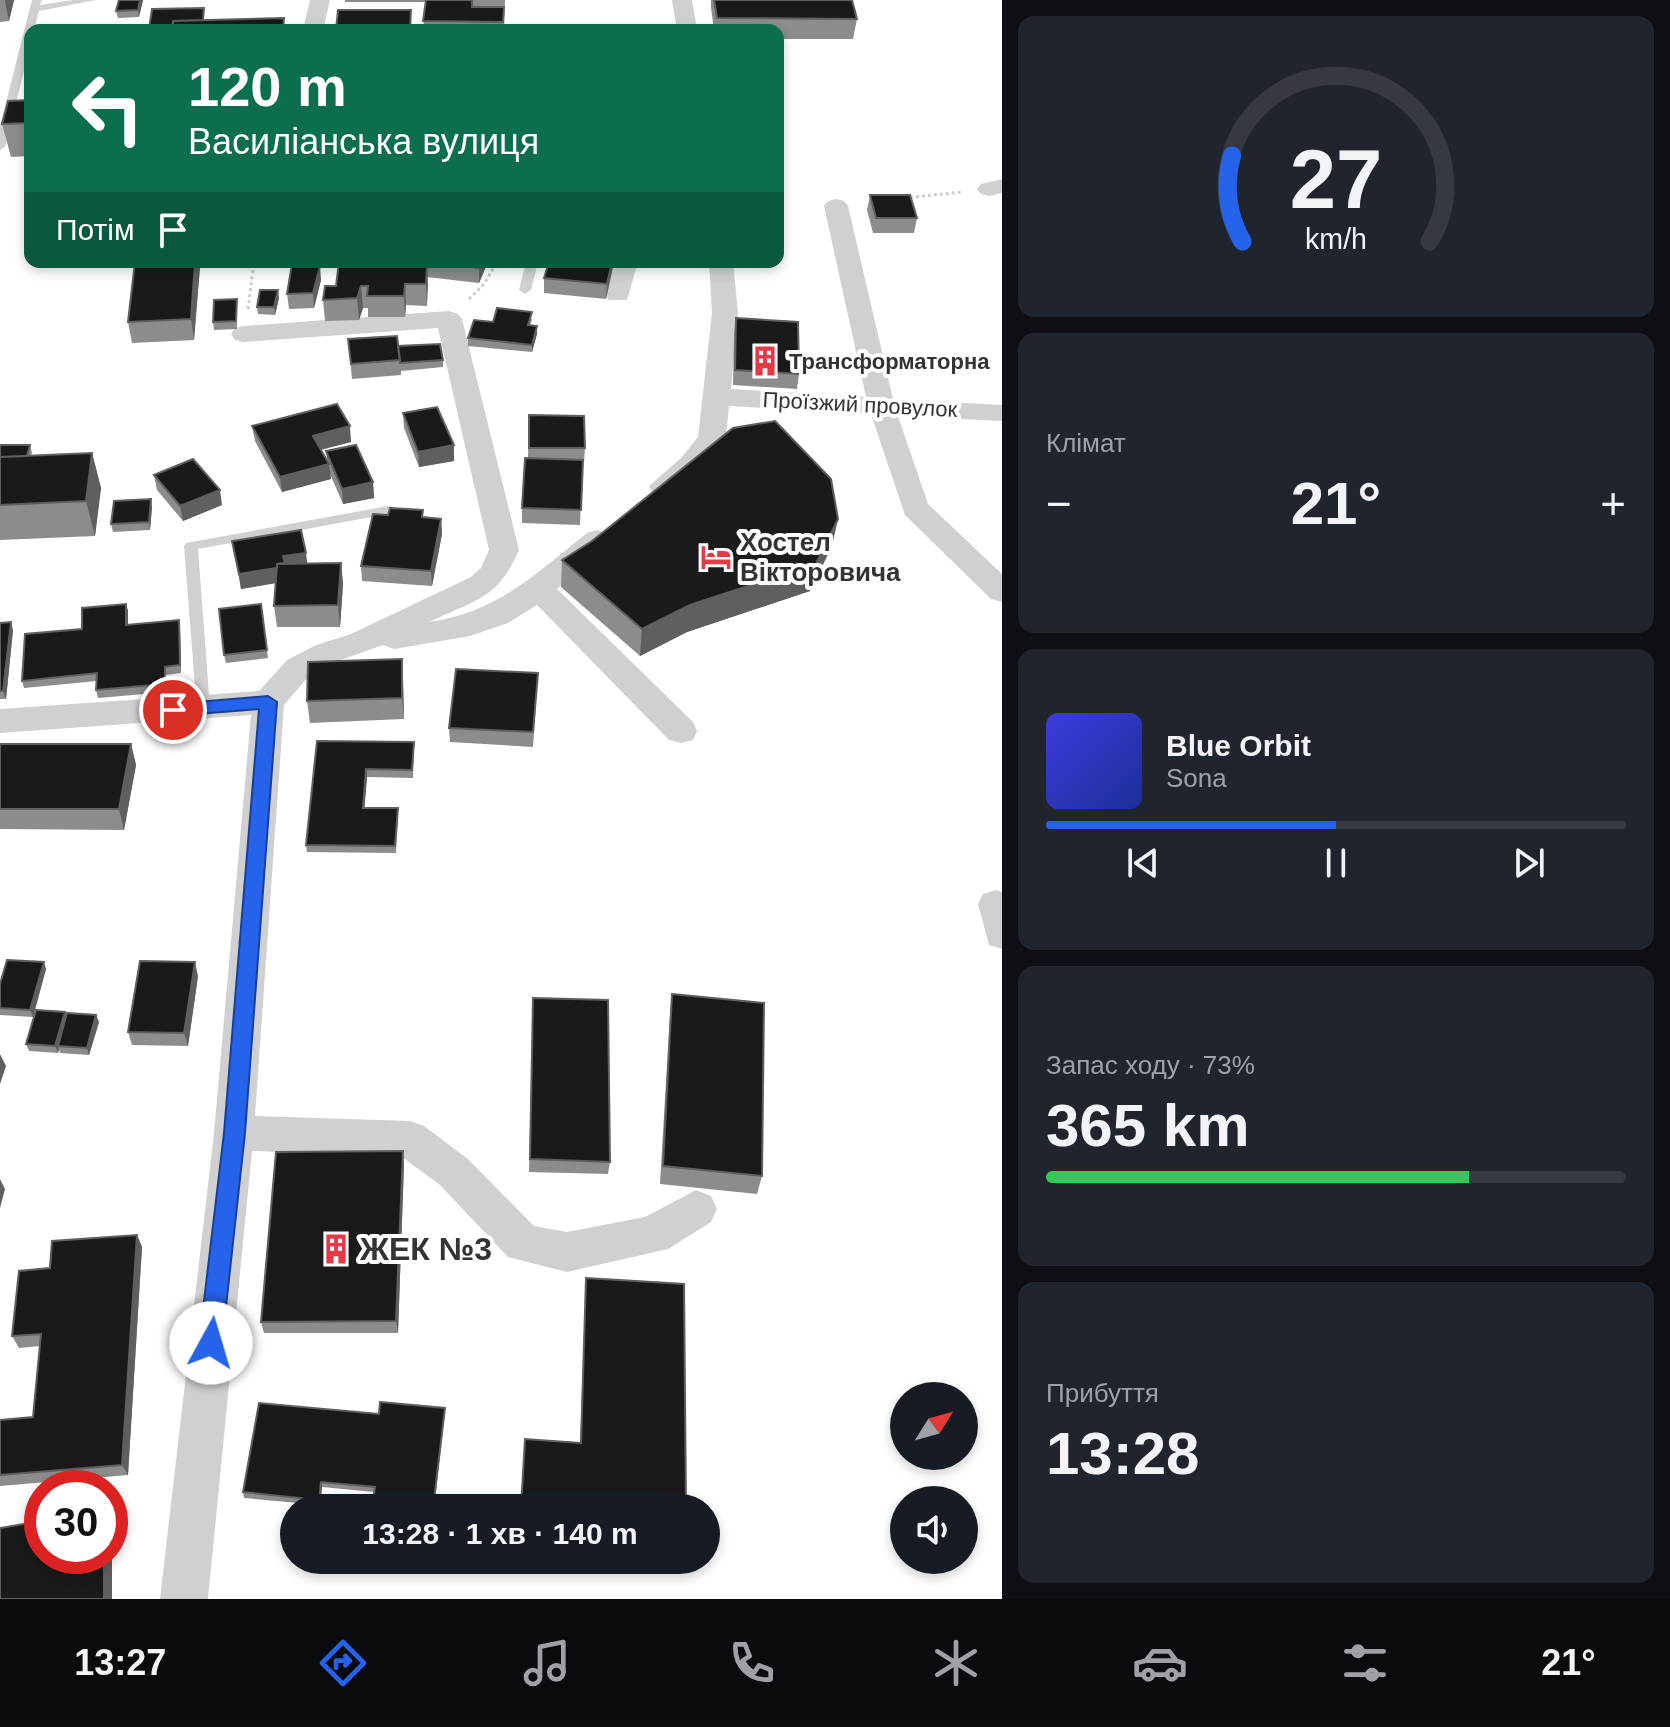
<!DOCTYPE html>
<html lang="uk">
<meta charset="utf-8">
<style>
body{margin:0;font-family:Helvetica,sans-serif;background:#20242c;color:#f1f3f6;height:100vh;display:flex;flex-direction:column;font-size:30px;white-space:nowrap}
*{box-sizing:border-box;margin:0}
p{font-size:26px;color:#9ea1a6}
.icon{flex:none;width:44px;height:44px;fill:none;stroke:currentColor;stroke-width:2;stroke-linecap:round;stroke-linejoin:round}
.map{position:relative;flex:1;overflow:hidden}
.drawer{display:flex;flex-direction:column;gap:16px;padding:16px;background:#0d0f14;width:668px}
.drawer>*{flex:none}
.banner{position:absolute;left:24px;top:24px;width:760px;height:244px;border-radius:16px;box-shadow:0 4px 12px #0003;background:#0b6e4f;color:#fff;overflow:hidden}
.needle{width:52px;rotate:53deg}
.controls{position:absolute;left:890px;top:1382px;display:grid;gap:16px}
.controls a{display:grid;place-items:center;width:88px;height:88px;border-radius:50%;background:#171b24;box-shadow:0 4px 12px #0003;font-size:40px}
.speed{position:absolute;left:24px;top:1470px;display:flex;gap:16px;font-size:40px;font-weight:700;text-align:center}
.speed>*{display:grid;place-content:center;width:104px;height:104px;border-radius:50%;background:#171b24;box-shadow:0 4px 12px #0003;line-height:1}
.speed .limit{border:12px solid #d22;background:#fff;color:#111}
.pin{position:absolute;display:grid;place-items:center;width:68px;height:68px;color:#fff;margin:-34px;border:4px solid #fff;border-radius:50%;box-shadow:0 2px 8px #0007}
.me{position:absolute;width:88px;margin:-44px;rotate:6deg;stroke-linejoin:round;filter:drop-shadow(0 0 6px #0008)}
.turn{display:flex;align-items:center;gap:28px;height:168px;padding:0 32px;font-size:36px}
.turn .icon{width:104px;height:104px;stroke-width:2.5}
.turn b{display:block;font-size:56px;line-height:68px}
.then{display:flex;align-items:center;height:76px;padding:0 32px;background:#0003;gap:16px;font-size:30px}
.big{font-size:60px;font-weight:700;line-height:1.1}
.drawer .widget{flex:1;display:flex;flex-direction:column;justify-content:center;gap:12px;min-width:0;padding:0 28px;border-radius:16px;background:#20242c}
.drawer .dial{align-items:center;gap:0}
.dial svg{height:208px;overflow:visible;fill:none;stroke:#363941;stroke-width:7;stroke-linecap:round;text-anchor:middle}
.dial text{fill:#f1f3f6;stroke:none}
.song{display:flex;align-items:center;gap:24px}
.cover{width:96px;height:96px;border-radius:12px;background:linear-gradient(135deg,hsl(240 70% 55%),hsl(230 70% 35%))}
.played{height:8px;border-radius:4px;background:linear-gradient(90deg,#2563eb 50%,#363941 50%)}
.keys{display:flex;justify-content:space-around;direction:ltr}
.heat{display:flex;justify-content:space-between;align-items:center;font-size:44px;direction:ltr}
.charge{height:12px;border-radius:6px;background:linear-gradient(90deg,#34c759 73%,#363941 0)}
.trip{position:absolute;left:280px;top:1494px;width:440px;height:80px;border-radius:40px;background:#171b24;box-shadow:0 4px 12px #0003;font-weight:700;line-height:80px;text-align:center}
.menu{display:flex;height:128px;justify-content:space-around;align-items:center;background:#090b0e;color:#9ea1a6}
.menu .icon{width:56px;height:56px}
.menu .selected{color:#2563eb}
.menu b{font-size:36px;color:#f1f3f6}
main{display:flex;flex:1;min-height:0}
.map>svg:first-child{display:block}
</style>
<main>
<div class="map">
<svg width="1002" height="1599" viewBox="0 0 1002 1599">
<rect width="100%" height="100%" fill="#fff"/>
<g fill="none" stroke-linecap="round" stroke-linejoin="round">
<!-- path -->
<path stroke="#cdcdcd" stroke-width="3" stroke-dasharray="3 3" stroke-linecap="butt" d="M904 198 962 192
M469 299 484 284 497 262
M248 309 254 262"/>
<!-- service -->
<path fill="#d0d0d0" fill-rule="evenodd" d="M32 0H42L40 5 73 0H96L39 11 34 30H30V47L5 147 0 150V126Z
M526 262H538L531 290 525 294 519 290Z
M388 506 393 507V513L198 549 210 708 202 714 197 712 184 546 186 543Z"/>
<!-- minor -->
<path fill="#d0d0d0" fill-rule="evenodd" d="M310 0H330L323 30H303Z
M672 0H692L697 30H677Z
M1002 179V193L989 196 981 194 977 189 981 184Z
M836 199 844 201 848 206 893 399 1002 405V421L898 416 928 504 1002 574V602L991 599 905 515 871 414 729 406 726 438 701 470 673 493 663 495 653 493 649 486 681 458 698 437 712 313 709 262H733L738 313 731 389 866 397 824 206 828 201Z
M614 262H638L627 300H609L605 295Z
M449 311 458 314 462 319 519 550C498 599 475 600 429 622 498 612 534 575 587 533L597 530 607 533 612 540 607 547 557 589 693 722 697 731 693 740 681 743 669 740 537 605 508 623 470 636 394 649 383 645 338 661 309 676 284 705 255 1116 410 1121 424 1126 468 1159 534 1226 567 1232 645 1217 696 1190 711 1196 717 1209 711 1222 668 1249 567 1272 508 1257 440 1185 402 1157 252 1151 208 1599H160L214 1133 251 715 0 733V709L259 691 287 660 316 645 351 634 471 577 481 568 489 550 438 328 244 342 235 340 231 334 235 328 244 326Z
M996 890 1002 892V949L989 945 978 904 983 894Z"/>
</g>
<!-- wall -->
<path fill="#8c8c8c" d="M0 0H14L9 21 0 22Z
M119 0H143L139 17 118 18 116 11Z
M345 0H425V2H345Z
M426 0H505L504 30H423Z
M711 0H852L857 19 853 39H778V30H714L711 8Z
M204 8V20L285 30H149V29Z
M30 100V156L11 157 2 124Z
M870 195 917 218 914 233H873L867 210Z
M135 262H199L200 267 194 340 132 343 128 322Z
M320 262H407V264H411V262H488L479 283 427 277V306L406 305 405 317H368V308H363L359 320 325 321 323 300 336 286 339 264H320Z
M614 262 606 299 544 293V278Z
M321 280 314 308 289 309 287 294Z
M279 298 275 315 258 314 257 307Z
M237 299V329L214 330 213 322Z
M736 318 799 374 797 389 733 385 734 333Z
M532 319 530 326H537V334L532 352 468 346V338L493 322Z
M348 339 398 346 443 360V367L401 371V375L352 379Z
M403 413 454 445V461L419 467 404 428Z
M529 415 585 448 584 463H582L580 525 522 523V508L528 458Z
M252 426 351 442 321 450 327 459 326 451 373 482 374 498 343 504 330 474 331 479 282 492 255 441Z
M0 445H30L32 453 31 456 92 453 101 488 95 536 0 540Z
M154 475 222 505 183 521 157 490Z
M152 507 150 530 113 532 111 524Z
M423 517 441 519 442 534 432 586 362 581 361 566Z
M232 541 308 563H341L343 584 340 627H277L274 606 276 583 241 589Z
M832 546 810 591 687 632 640 656 561 587 562 560Z
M126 604 128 611V625L180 628 181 673 166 675 167 692 98 698 96 690 97 681 24 688 22 681 82 629Z
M261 604 268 658 226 663 224 655Z
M0 623 13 630 6 699H0Z
M538 673 533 747 450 742 449 728Z
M403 680 404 719 310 723 307 701Z
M317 741 414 742 413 778 367 777 364 808 398 816 396 853 307 852 306 845Z
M0 744H131L136 765 124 830 0 829Z
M46 969 33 1017 0 1015V984Z
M198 976 188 1046 132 1045 128 1032Z
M672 994 762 1176 757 1194 660 1184 670 1014Z
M533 998 610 1162 608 1174 529 1172Z
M67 1015 99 1022 89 1055 60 1053 59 1049 58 1053 29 1051 26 1044Z
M404 1164 398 1333H264L261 1322Z
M137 1235 142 1247 128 1475 0 1486V1420L33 1417 40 1346 19 1348 12 1336 50 1268Z
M586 1278 686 1508 580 1443Z
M445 1413 434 1508H372L374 1492 322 1487 320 1505 244 1498 243 1492 379 1414Z"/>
<!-- shaded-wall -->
<path fill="#5f5f5f" d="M5 0H14L9 21 5 1Z
M140 0H143L139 17 138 10Z
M195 262H199L200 267 194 340 191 319Z
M482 262H488L479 283V268Z
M612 262H614L606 299 607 284Z
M427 264 428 285 427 306 426 284Z
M320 266 321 280 314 308 313 293Z
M405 284 406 305 405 317 404 296Z
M361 286 363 308 359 320 357 298Z
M278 290 279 298 275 315 274 307Z
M537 326V334L532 352V345Z
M350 426 351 442 315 451 313 436Z
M454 445V461L419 467 418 452Z
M92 453 101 488 95 536 86 501Z
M329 464 331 479 282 492 280 477Z
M373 482 374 498 343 504 342 489Z
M220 490 222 505 183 521 180 506Z
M151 499 152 507 150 530 149 522Z
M441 519 442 534 432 586 431 571Z
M838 519 832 546 810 591 687 632 640 656 642 629Z
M306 553 308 568 288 581 241 589 239 574 283 556Z
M341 563 343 584 340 627 338 605Z
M126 604 128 611V633L126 625Z
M179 620 180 628 181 673 180 665Z
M11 622 13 630 6 699 3 691Z
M402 659 403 680 404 719 402 698Z
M131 744 136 765 124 830 119 809Z
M366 769 367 777 364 815 363 808Z
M44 962 46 969 33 1017 30 1010Z
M195 962 198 976 188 1046 184 1033Z
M65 1012 68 1019 58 1046 59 1049 58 1053 55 1046Z
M96 1015 99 1022 89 1055 87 1048Z
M0 1054 6 1066 0 1084Z
M403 1151 404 1164 398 1333 396 1321Z
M0 1179 5 1189 0 1208Z
M137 1235 142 1247 128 1475 122 1465Z
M445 1408 434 1508H433Z
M321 1482 322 1487 320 1505 319 1500Z
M110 1523 112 1525V1599H104V1556H110Z"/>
<!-- building -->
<path fill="#1a1a1a" stroke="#5f5f5f" stroke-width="2" d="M119 0H140L138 10 116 11Z
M426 0H472V7H504L503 22 423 21Z
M714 0H852L857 19 717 18Z
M204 8 203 20 173 21V28L149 29 152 9Z
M338 10H411L410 30H336Z
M284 18 283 30H172L173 21Z
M87 26H105L104 30H86Z
M30 100V123L2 124 8 101Z
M870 195H910L917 218H876Z
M135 262H195L191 319 128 322Z
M339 262H406V264H427L426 284H405L404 296H367L368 286H361L357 298 323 300 325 286H336Z
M429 262H482L479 268Z
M549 262H612L607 284 544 278Z
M292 264 320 266 313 293 287 294Z
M260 290H278L274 307H257Z
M237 299 236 321 213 322 214 300Z
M497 308 532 312 528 325 537 326 532 345 468 338 474 320 493 322Z
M736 318 798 322 799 374 735 370Z
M397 336 400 360 351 364 348 339Z
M440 344 443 360 400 363 398 346Z
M337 404 350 426 313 436 329 464 280 477 252 426Z
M437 407 454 445 418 452 403 413Z
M529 415 584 416 585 448H529Z
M775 421 831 479 838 519 816 564 690 605 642 629 562 560 592 541 733 428Z
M0 445H30L27 456 0 457Z
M356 445 373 482 342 489 326 451Z
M92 453 86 501 0 505V457Z
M525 458 583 460 581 510 522 508Z
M193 459 220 490 180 506 154 475Z
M151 499 149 522 111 524 114 501Z
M390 508 423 510 422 517 441 519 431 571 361 566 373 514 388 515Z
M301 530 306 553 283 556 285 563 277 564V568L239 574 232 541Z
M341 563 338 605 274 606 277 564Z
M126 604V625L179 620 180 665 165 667V684L96 690 97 673 22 681 25 634 82 629V608Z
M261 604 267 650 224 655 219 609Z
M11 622 3 691H0V623Z
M402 659V698L307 701 308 662Z
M456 669 538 673 533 732 449 728Z
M317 741 414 742 412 770 366 769 363 808H398L395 846 306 845Z
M0 744H131L119 809H0Z
M7 960 44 962 30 1010 0 1008V984Z
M140 961 195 962 184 1033 128 1032Z
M672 994 764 1003 762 1176 663 1166Z
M533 998 608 1000 610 1162 530 1159Z
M36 1010 65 1012 55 1046 26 1044Z
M67 1013 96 1015 87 1048 58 1046Z
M403 1151 396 1321 261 1322 276 1152Z
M137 1235 122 1465 0 1475V1420L33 1417 41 1334 12 1336 19 1271 50 1268 52 1241Z
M586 1278 684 1284 686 1508H521L525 1439 581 1443Z
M380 1402 445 1408 433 1508H372L375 1487 321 1482 319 1500 243 1492 259 1403 379 1414Z
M42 1521V1556H104V1599H0V1528Z"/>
<!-- route -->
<path fill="#2563eb" stroke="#184099" stroke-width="2" d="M268 696 277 702 245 1133 222 1343 219 1351 211 1355 203 1351 199 1343 224 1133 259 709 173 716 165 710 173 704Z"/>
<!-- icons -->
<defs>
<g id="building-bare" transform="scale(2.4)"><path d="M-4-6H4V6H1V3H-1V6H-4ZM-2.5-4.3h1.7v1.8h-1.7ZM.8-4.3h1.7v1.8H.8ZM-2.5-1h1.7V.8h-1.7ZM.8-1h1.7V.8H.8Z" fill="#e63946" stroke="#fff" stroke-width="2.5" paint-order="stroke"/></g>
<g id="hotel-bare" transform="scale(2.4)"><path d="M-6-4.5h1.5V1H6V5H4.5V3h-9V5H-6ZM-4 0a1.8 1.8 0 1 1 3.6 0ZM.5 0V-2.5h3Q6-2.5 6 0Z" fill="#e63946" stroke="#fff" stroke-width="2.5" paint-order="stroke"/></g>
</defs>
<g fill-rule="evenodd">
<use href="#building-bare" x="765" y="361"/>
<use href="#hotel-bare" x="716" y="557"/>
<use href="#building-bare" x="336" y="1249"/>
</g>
<g text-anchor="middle" stroke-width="8" stroke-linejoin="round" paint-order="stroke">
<!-- far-poi labels -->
<g font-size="22" font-weight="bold" fill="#333" stroke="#fff" text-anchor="start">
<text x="789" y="369">Трансформаторна</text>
</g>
<!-- far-street labels -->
<g font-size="22" fill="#333" stroke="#fff">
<text transform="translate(860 404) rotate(3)" y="8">Проїзжий провулок</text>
</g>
<!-- poi labels -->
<g font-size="26" font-weight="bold" fill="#333" stroke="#fff" text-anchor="start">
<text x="740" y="551">Хостел<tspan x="740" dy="30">Вікторовича</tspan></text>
</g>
<!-- near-poi labels -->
<g font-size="32" font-weight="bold" fill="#333" stroke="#fff" text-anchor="start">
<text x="360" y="1260">ЖЕК №3</text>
</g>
</g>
</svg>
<div class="controls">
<a><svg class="needle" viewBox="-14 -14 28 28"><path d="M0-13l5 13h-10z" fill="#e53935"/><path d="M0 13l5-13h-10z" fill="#9ea1a6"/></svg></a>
<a><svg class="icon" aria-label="sound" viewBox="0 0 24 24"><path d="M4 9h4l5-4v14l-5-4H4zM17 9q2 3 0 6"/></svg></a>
</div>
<div class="speed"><div class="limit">30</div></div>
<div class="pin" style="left:173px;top:710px;background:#d93025"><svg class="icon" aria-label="arrive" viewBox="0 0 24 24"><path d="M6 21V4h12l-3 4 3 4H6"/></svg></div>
<svg class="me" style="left:211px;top:1343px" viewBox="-20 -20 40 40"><circle r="19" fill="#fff"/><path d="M0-13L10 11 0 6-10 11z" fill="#2563eb"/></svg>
<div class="trip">13:28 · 1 хв · 140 m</div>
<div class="banner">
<div class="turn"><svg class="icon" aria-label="left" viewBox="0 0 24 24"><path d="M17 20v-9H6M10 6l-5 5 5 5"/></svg><div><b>120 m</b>Василіанська вулиця</div></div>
<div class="then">Потім<svg class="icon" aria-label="arrive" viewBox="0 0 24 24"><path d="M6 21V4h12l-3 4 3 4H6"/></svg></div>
</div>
</div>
<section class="drawer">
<div class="widget dial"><svg viewBox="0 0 100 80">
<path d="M14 69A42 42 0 1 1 86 69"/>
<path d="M14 69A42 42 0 0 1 10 36" stroke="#2563eb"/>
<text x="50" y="56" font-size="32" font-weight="700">27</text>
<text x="50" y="72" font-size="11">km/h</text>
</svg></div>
<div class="widget"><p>Клімат</p>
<div class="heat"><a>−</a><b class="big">21°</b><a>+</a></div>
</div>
<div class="widget">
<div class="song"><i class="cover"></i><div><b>Blue Orbit</b><p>Sona</p></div></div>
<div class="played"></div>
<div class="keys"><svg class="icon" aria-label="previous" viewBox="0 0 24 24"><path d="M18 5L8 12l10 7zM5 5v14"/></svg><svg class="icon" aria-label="pause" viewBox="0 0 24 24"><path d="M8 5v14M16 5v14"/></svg><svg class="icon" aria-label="next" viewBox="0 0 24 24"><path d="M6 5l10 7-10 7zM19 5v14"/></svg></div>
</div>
<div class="widget"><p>Запас ходу · 73%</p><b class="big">365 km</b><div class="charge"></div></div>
<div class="widget"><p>Прибуття</p><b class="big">13:28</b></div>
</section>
</main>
<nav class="menu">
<b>13:27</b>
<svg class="icon selected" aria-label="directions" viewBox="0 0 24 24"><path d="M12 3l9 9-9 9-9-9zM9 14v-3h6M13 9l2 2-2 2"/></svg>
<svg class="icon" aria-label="music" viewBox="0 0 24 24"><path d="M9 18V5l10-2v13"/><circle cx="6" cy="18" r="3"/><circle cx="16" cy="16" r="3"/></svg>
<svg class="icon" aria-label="phone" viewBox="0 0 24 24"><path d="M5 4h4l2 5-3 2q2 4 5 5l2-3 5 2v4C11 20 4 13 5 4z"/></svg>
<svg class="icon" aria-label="climate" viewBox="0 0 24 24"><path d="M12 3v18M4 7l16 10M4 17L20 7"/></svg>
<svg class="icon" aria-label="car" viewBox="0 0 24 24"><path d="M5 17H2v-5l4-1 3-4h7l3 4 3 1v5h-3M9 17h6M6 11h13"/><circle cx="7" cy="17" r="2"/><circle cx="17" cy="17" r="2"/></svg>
<svg class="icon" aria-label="filters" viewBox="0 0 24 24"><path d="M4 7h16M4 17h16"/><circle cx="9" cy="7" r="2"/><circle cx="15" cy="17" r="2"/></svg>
<b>21°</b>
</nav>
